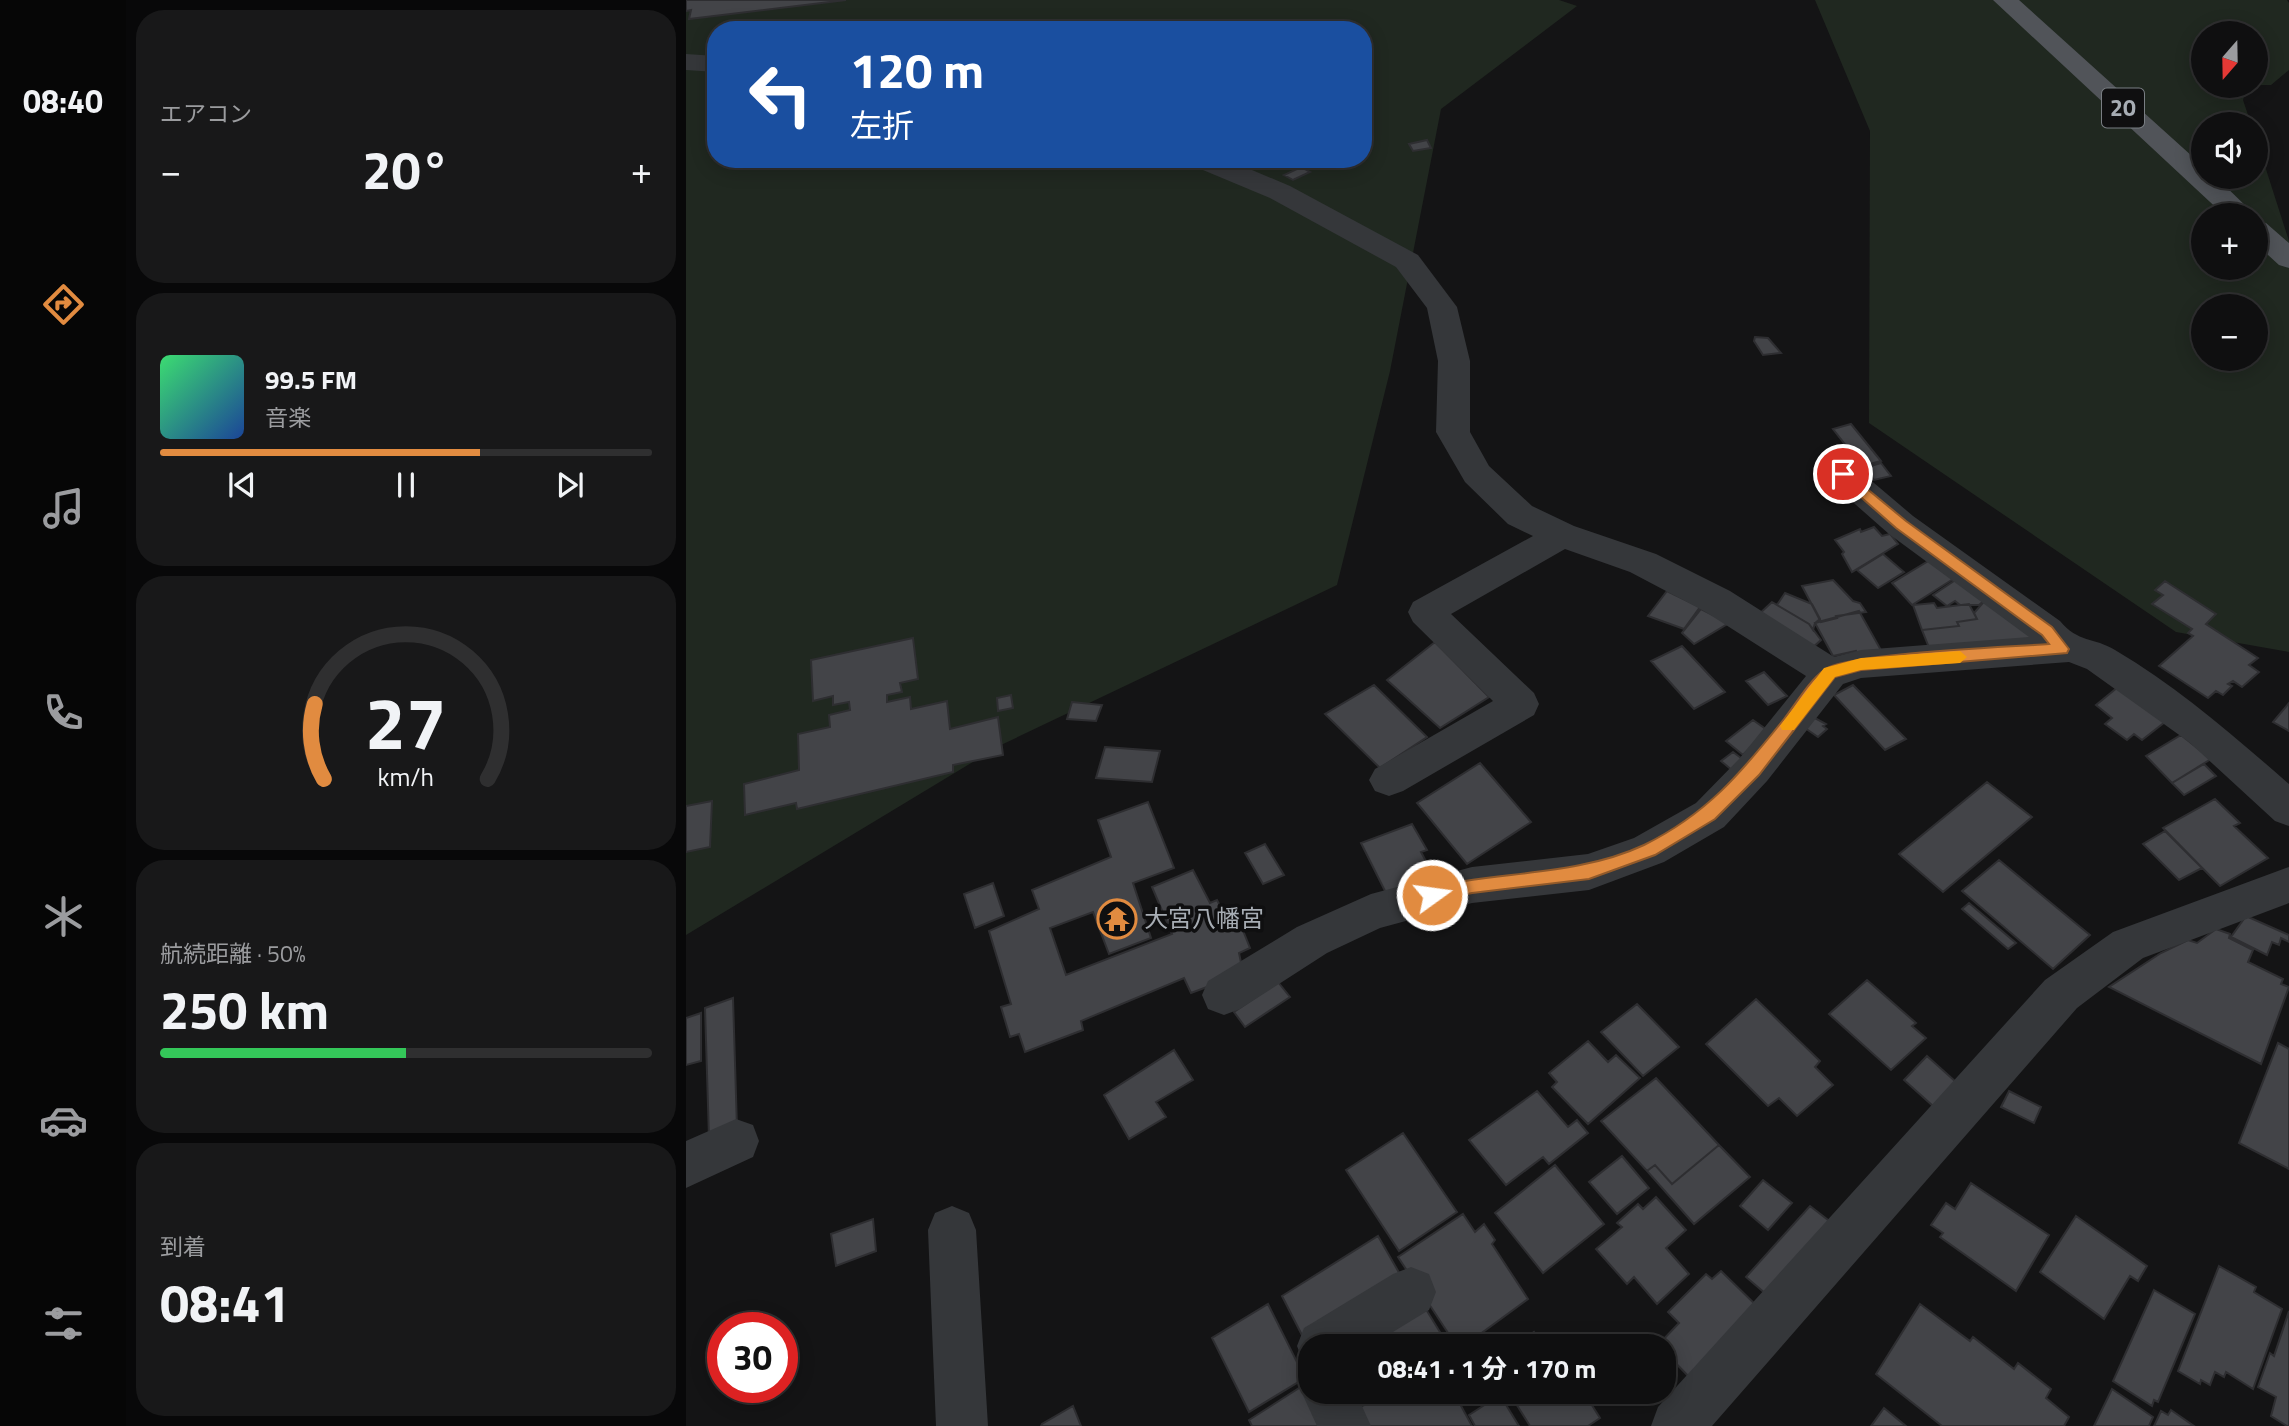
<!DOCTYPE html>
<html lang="ja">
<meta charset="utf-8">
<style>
body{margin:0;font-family:"Titillium Web","Noto Sans JP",sans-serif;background:#181819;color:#f1f3f6;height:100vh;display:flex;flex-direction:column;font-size:26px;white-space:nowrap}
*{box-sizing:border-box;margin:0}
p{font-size:23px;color:#9b9c9f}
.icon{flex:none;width:38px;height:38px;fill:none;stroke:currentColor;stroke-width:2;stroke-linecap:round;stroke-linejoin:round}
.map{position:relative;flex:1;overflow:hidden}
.panel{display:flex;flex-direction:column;gap:10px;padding:10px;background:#080809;width:560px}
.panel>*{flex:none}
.banner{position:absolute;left:21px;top:21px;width:665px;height:147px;border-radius:28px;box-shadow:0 4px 18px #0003,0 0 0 2px #2f2f30;background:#1a4fa0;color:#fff;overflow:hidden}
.needle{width:46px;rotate:200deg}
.fabs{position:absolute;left:1505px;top:21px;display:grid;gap:14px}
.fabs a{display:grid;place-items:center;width:77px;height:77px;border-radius:50%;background:#0f0f10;box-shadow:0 4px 18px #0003,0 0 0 2px #2f2f30;font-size:35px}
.speed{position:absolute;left:21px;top:1312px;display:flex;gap:14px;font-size:35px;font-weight:700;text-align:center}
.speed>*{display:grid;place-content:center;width:91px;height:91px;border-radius:50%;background:#0f0f10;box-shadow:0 4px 18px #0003,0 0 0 2px #2f2f30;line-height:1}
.speed .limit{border:10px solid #d22;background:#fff;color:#111}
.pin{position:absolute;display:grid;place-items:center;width:60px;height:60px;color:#fff;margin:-30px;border:4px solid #fff;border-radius:50%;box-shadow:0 2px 7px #0007}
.me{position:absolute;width:77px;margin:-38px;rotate:76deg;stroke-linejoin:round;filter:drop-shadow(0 0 5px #0008)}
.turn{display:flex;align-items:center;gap:24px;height:147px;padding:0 28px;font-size:32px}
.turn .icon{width:91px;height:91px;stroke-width:2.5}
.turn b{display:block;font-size:49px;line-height:60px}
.big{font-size:52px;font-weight:700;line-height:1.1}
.panel .widget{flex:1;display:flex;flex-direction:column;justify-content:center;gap:10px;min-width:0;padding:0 24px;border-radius:28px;background:#181819}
.panel .dial{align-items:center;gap:0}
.dial svg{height:182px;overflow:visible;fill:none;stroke:#2f2f30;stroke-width:7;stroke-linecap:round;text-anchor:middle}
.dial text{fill:#f1f3f6;stroke:none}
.song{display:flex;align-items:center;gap:21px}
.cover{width:84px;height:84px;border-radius:10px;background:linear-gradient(135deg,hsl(140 70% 55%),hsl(220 70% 35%))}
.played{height:7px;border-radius:4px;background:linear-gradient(90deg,#e18b40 65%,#2f2f30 65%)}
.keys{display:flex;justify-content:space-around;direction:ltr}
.heat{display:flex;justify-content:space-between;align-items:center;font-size:38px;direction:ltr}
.charge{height:10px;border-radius:5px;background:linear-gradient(90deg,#34c759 50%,#2f2f30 0)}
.trip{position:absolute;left:612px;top:1334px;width:378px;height:70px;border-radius:28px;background:#0f0f10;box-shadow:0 4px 18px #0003,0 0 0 2px #2f2f30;font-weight:700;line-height:70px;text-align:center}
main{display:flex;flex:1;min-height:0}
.dock{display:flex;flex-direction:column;width:126px;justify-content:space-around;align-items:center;background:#060606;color:#9b9c9f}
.dock .icon{width:49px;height:49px}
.dock .selected{color:#e18b40}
.dock b{font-size:32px;color:#f1f3f6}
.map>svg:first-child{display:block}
</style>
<main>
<nav class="dock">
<b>08:40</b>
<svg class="icon selected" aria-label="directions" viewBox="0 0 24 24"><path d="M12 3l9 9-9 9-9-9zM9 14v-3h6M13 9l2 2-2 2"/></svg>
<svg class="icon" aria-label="music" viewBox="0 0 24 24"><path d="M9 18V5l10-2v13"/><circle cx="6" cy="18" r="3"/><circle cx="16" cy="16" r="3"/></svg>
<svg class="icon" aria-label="phone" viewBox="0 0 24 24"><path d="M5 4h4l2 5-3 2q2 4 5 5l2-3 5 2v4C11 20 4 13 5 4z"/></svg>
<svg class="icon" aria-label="climate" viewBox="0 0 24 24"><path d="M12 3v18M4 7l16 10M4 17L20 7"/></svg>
<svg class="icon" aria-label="car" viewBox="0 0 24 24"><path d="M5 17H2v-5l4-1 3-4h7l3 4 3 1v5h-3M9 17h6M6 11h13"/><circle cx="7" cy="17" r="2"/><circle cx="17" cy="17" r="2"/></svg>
<svg class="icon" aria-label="filters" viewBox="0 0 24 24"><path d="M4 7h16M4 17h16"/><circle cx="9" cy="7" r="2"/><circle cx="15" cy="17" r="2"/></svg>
</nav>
<section class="panel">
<div class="widget"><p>エアコン</p>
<div class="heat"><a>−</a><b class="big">20°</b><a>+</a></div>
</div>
<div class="widget">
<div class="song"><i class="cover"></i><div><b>99.5 FM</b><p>音楽</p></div></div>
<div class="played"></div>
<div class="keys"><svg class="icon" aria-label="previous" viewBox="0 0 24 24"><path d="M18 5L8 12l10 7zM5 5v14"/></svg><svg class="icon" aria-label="pause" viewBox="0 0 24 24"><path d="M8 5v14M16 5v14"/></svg><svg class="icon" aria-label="next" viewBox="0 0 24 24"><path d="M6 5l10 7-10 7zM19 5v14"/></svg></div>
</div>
<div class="widget dial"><svg viewBox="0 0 100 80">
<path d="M14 69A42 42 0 1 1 86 69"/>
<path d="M14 69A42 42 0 0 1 10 36" stroke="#e18b40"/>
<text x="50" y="56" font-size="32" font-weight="700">27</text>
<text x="50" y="72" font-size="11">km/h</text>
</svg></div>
<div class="widget"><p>航続距離 · 50%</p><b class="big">250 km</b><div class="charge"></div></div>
<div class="widget"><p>到着</p><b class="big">08:41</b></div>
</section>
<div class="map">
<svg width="1603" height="1426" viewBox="0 0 1603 1426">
<rect width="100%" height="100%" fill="#141415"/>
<!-- green -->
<path fill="#202820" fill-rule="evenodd" d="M0 0H873L891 6 755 109 704 371 651 585 315 745 0 935ZM30 30H677V159H30Z
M1129 0H1601L1603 3V70L1585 85H1570V33H1517V86H1561L1557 100 1565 124H1517V177H1570V138L1603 241V652L1490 632 1183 423 1184 131ZM1517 215H1570V268H1517ZM1517 306H1570V359H1517Z"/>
<!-- building -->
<path fill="#434448" stroke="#2e2e31" stroke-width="2" d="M0 0H160L3 19 5 10 0 11Z
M741 140 745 148 727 151 723 144Z
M615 167 624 172 607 180 598 175Z
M1069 337 1082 338 1095 353 1077 355 1068 341Z
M1165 424 1195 461 1176 466 1147 429Z
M1195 463 1205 476 1188 480 1178 468Z
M1188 527 1196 536 1204 534 1212 544 1166 572 1156 554 1158 552 1149 540 1174 529 1175 532Z
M1197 554 1218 572 1192 588 1171 570Z
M1249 557 1272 576 1226 605 1206 583Z
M1274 577 1301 598 1293 605H1274L1269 601 1261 606 1247 595Z
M1147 580 1167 601 1174 603 1180 612 1150 616 1151 618 1135 622 1116 586Z
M1479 581 1530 614 1520 624 1572 658 1563 665 1573 672 1556 687 1547 681 1542 684 1546 686 1537 695 1530 691 1522 698 1473 666 1507 636 1502 633 1506 629 1466 604 1477 595 1469 590Z
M981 591 1014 607 998 629 962 616Z
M1099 593 1126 604 1134 619 1129 623 1127 630 1123 624 1091 605Z
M1302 597 1356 637 1244 650 1236 630 1273 626 1271 622 1291 619 1288 613Z
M1086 602 1123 624 1135 640 1125 649 1071 616Z
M1248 603 1251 608 1283 604 1291 619 1271 622 1273 626 1236 630 1227 605Z
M1015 609 1043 623 1008 644 996 633Z
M1173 611 1196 652 1173 656 1170 651 1147 656 1129 623Z
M227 638 232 679 214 683 216 692 201 695V702L224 697 225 709 261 701 264 729 312 717 317 755 267 765V772L111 809 110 803 59 815 58 784 113 770 112 734 144 727 143 715 164 710 163 702 147 705V696L127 701 125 660Z
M749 642 803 697 754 728 701 680Z
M996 646 1039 692 1008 709 965 661Z
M1078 672 1101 696 1082 705 1060 681Z
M688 685 741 737 694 768 639 714Z
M1167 685 1220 739 1199 750 1148 695Z
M1432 687 1479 722 1456 740 1448 734 1441 740 1419 724 1426 718 1410 705Z
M325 695 327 708 312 711 311 698Z
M386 702 416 705 410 721 381 719Z
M1603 703V731L1587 722Z
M1127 717 1140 724 1137 726 1141 729 1132 737 1116 726Z
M1067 720 1081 730 1057 755 1040 741Z
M1495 735 1525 759 1486 783 1460 756Z
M419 747 474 751 466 782 410 778Z
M1047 752 1059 761 1047 771 1035 761Z
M794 763 845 822 781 864 731 803Z
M1518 764 1530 776 1498 795 1486 783Z
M1301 782 1346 817 1257 892 1213 854Z
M1529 799 1554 823 1548 826 1582 858 1534 886 1477 828Z
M26 801 24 847 0 852V806Z
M462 802 488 868 447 883 465 938 423 954 407 912 364 928 380 975 486 934 466 887 507 870 524 903 531 900 540 917 550 913 564 948 553 953 556 967 537 981 505 993 498 978 395 1021 397 1030 339 1052 333 1034 324 1037 315 1007 325 1004 303 931 353 909 346 890 425 857 412 820Z
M726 824 741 850 735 852 748 876 701 895 675 843Z
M1479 831 1516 868 1493 880 1457 844Z
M579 844 598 875 577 884 559 853Z
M1313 860 1404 935 1367 969 1276 891Z
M307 883 318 916 289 928 278 894Z
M1283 903 1330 943 1322 949 1276 909Z
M1560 916 1603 935V942L1595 938 1593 945 1586 942 1581 955 1545 937Z
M1530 929 1544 934 1543 938 1567 950 1562 962 1597 979 1595 984 1603 987 1575 1064 1423 987 1475 953 1502 940 1511 943Z
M1181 980 1230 1023 1226 1026 1240 1038 1205 1070 1143 1014Z
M592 982 604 997 559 1027 548 1012Z
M47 998 51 1128 23 1138 19 1008Z
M1070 999 1134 1061 1129 1067 1147 1085 1111 1116 1093 1098 1082 1106 1020 1044Z
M951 1004 993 1047 957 1076 915 1032Z
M15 1013V1061L0 1065V1018Z
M902 1041 922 1062 930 1055 954 1078 902 1124 866 1087 871 1082 863 1073Z
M1592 1043 1603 1049V1169L1553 1143Z
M488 1050 507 1080 470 1102 480 1117 443 1139 418 1095Z
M1241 1056 1270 1082 1247 1106 1218 1080Z
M970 1078 1033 1145 986 1184 969 1165 961 1171 915 1121Z
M851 1091 882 1127 891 1120 902 1133 863 1164 857 1157 820 1185 783 1140Z
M1323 1091 1355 1107 1348 1123 1315 1107Z
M717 1133 771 1212 713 1251 660 1170Z
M1033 1145 1064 1177 1008 1224 961 1171 969 1165 986 1184Z
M936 1156 963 1188 931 1214 903 1182Z
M869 1165 918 1224 857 1273 809 1213Z
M1077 1180 1106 1203 1082 1230 1054 1206Z
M1285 1183 1363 1235 1330 1291 1254 1237 1257 1233 1245 1225 1260 1203 1269 1209Z
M970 1197 1000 1230 980 1248 1003 1274 971 1304 948 1277 941 1284 910 1249 936 1227 931 1223 952 1204 957 1209Z
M1124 1206 1151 1227 1087 1300 1060 1277Z
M777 1214 789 1232 798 1224 809 1240 806 1244 842 1299 786 1340 782 1334 768 1342 712 1257Z
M1390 1216 1461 1266 1452 1281 1444 1276 1418 1319 1354 1272Z
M187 1219 190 1251 150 1266 145 1234Z
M692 1236 719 1283 619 1341 596 1296Z
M1533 1266 1570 1287 1568 1292 1596 1309 1567 1389 1540 1372 1538 1377 1529 1372 1524 1385 1515 1380 1514 1384 1492 1371Z
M1035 1271 1074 1309 1007 1381 978 1351V1346L972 1345 993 1323 982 1312 1020 1274 1026 1279Z
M1468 1290 1509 1314 1472 1402 1468 1400 1466 1406 1427 1381Z
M733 1298 762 1345 761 1346H714L699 1319Z
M582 1304 619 1378 563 1412 526 1338Z
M1234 1304 1284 1341 1287 1337 1328 1369 1332 1363 1365 1389 1360 1398 1383 1417 1378 1426H1256L1190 1374Z
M1603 1311V1426H1601L1585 1416 1590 1397 1572 1387 1584 1353 1588 1356Z
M696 1324 707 1346H660Z
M848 1332 858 1346H828Z
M621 1383 643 1426H566L563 1420Z
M1426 1389 1467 1417 1463 1426H1408Z
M661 1391H691L669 1406Z
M701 1391H767L786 1426H677L670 1410Z
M822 1391H897L914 1418 902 1426H844Z
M814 1395 833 1426H789L783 1415Z
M387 1406 395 1426H355L356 1424Z
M1198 1408 1220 1426H1185Z
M1485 1410 1508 1426H1468L1475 1411 1482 1415Z"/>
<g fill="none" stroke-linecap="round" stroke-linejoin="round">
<!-- street -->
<path fill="#35373a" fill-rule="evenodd" d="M0 54 30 56V72L0 70Z
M501 159H540L604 186 732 255 771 307 784 361V432L803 466 846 506 888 526 970 554 1044 591 1148 657 1175 650 1343 637 1203 534 1144 482 1139 474 1144 466 1156 462 1168 466 1227 516 1374 621C1392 643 1408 637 1429 650 1493 688 1548 736 1603 784V826L1589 821 1503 742 1401 669 1383 662 1175 678 1157 684 1081 781 1038 827 978 862 903 890 786 903 694 928 641 953 554 1009 538 1015 522 1009 516 995 522 981 611 927 685 894 786 867 902 854 948 838 1010 803 1053 759 1120 676 1018 611 944 572 879 549 765 614 848 693 853 704 848 715 717 791 703 796 689 791 683 780 689 769 807 701 727 622 722 612 727 602 847 536 822 524 779 482 750 432 752 361 741 308 710 267 584 198 505 165Z
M1603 867V903L1457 958 1391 1008 1026 1426H965L972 1407 1359 980 1427 932Z
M50 1119 67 1125 73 1141 67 1157 0 1188V1141Z
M266 1206 283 1213 290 1230 302 1426H250L242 1230 249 1213Z
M725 1267 743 1274 750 1292 743 1310 684 1346H625V1367L618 1364 611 1346 618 1328 707 1274Z
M625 1372V1391H669L685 1426H631L615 1391Z"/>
<!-- primary -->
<path fill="#515459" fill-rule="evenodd" d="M1307 0H1333L1517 166V177H1530L1569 215H1538Z
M1570 220 1580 223 1603 243V268L1593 265 1570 244Z"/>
</g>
<!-- route -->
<path fill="#e18b40" stroke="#925a2a" stroke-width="2" d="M1157 469 1220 521 1366 627 1383 649 1381 653 1175 670 1149 677 1073 775 1029 819 969 855 903 879 786 893 746 902 740 900 737 895 740 890 746 887C815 871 892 876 958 845 1021 814 1055 773 1098 719 1110 704 1122 682 1138 670 1158 653 1326 647 1363 644L1356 635 1210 528 1152 477V470Z"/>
<!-- slow -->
<path fill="#f59e0b" d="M1274 651 1281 657 1274 663 1175 670 1149 677 1108 730H1096L1094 726 1138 668 1175 658Z"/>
<!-- icons -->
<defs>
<g id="temple-ring" transform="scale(2.0125)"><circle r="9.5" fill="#0f0f10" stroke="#e18b40" stroke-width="1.5"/><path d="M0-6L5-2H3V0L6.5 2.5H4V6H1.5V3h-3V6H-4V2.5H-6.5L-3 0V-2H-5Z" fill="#e18b40"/></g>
</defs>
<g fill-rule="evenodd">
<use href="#temple-ring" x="431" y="919"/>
</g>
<g text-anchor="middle" stroke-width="7" stroke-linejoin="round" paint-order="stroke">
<!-- shield labels -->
<rect fill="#0f0f10" stroke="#797e83" stroke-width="2" x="1416" y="88.5" width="42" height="39" rx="5"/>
<g font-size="23" font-weight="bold" fill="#a7adb4">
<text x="1437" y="116">20</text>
</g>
<!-- poi labels -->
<g font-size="24" fill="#a7adb4" stroke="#0f0f10" text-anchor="start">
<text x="458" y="927">大宮八幡宮</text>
</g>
</g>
</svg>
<div class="fabs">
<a><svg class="needle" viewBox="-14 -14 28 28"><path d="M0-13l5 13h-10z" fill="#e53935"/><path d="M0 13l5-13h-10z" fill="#9b9c9f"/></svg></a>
<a><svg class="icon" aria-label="sound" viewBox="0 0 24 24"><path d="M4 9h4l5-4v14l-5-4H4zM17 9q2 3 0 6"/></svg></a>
<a>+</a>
<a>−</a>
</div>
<div class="speed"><div class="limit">30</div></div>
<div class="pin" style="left:1157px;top:474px;background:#d93025"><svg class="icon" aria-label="arrive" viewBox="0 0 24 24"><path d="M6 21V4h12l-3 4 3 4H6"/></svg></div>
<svg class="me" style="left:746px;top:895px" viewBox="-20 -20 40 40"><circle r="17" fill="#e18b40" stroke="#fff" stroke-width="3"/><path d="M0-11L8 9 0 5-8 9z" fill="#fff"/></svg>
<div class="trip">08:41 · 1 分 · 170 m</div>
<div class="banner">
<div class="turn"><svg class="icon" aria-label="left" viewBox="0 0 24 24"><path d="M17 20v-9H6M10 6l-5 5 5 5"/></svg><div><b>120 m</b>左折</div></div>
</div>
</div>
</main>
